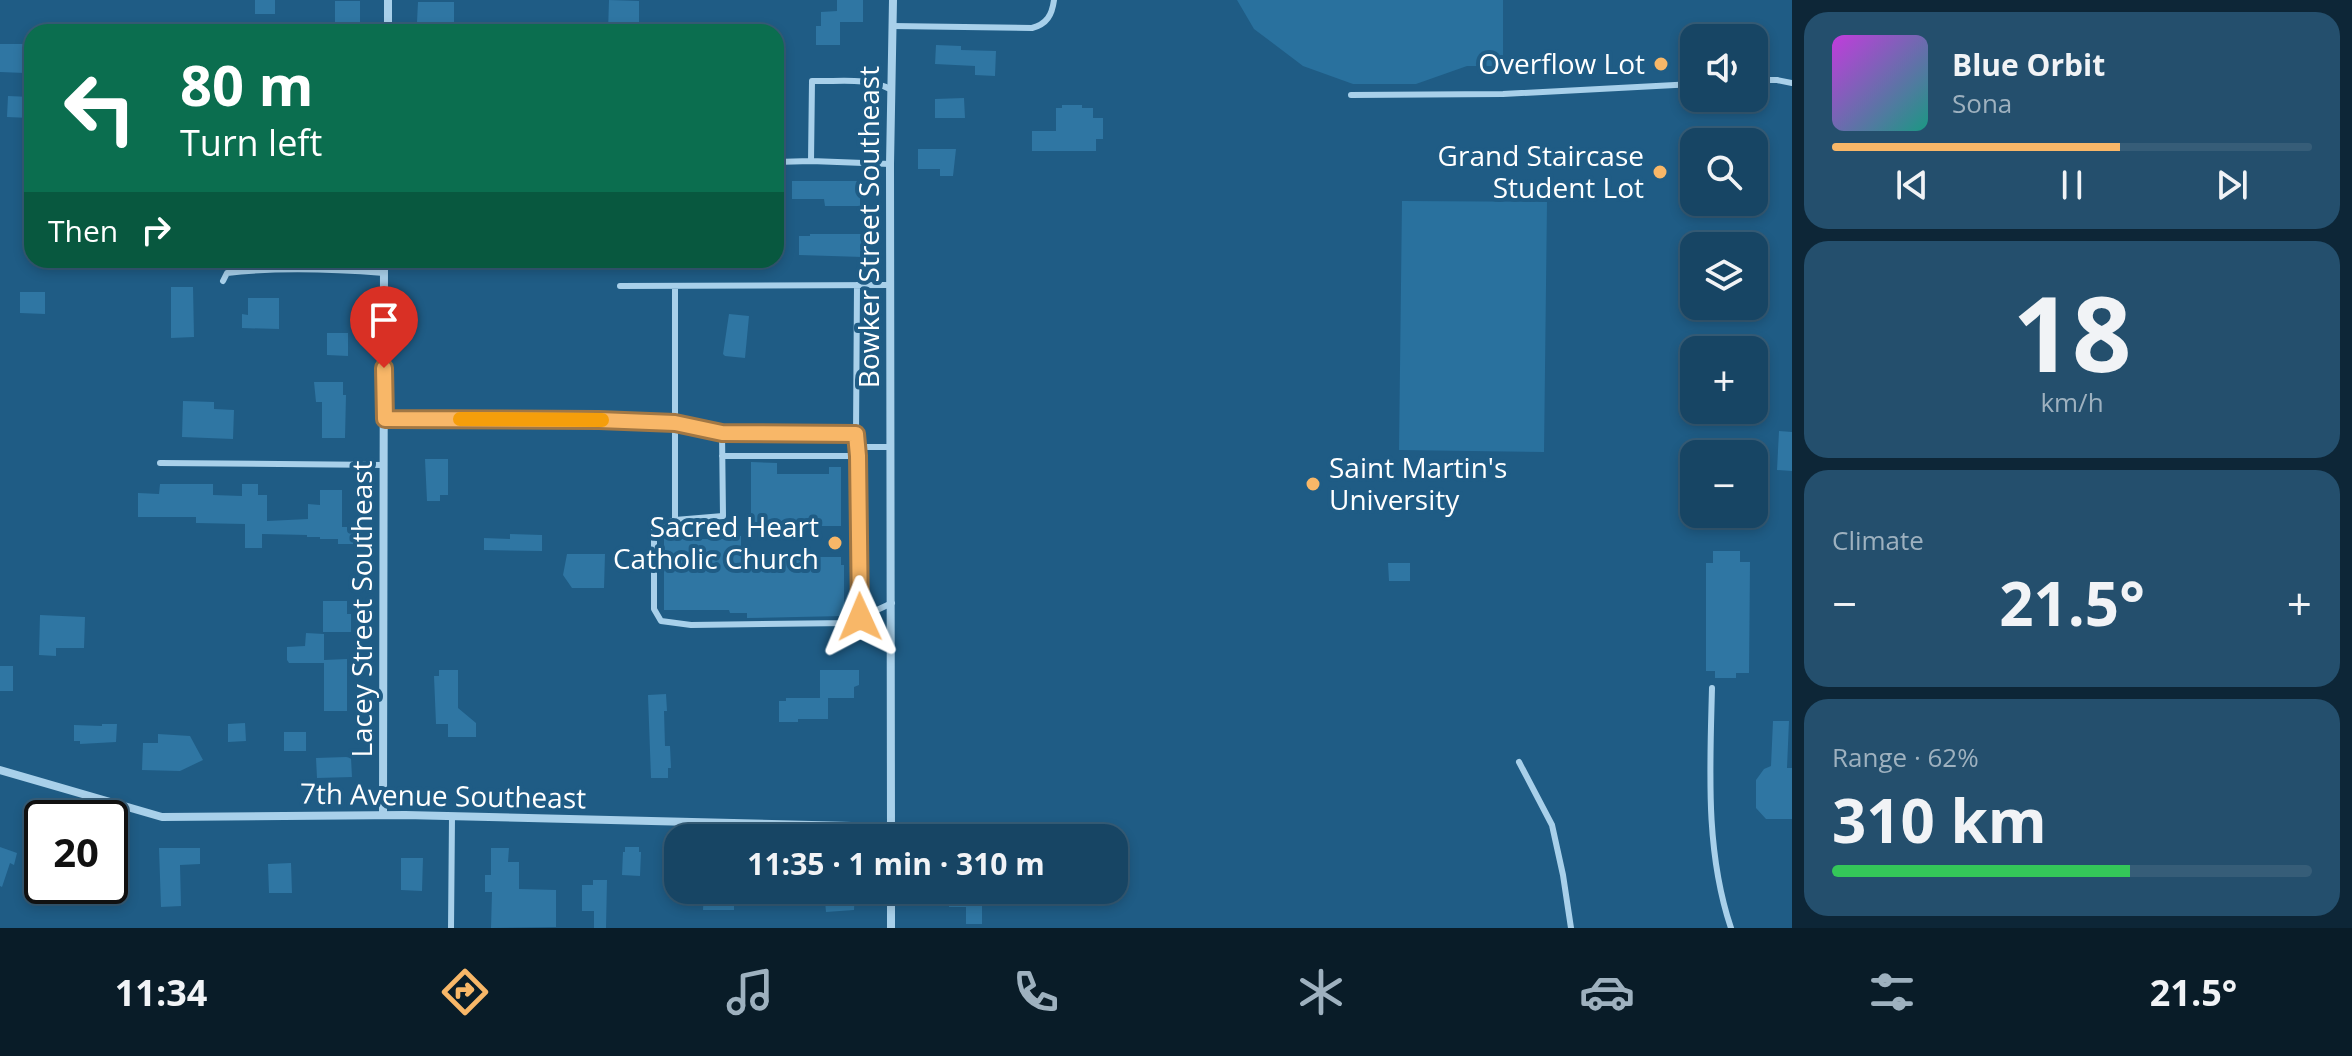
<!DOCTYPE html>
<meta charset="utf-8">
<style>
body{margin:0;font-family:"Open Sans",sans-serif;background:#244f6d;color:#f1f3f6;height:100vh;display:flex;flex-direction:column;font-size:30px;white-space:nowrap}
*{box-sizing:border-box;margin:0}
p{font-size:26px;color:#9eb1bf}
.icon{flex:none;width:44px;height:44px;fill:none;stroke:currentColor;stroke-width:2;stroke-linecap:round;stroke-linejoin:round}
.map{position:relative;flex:1;overflow:hidden}
.panel{display:flex;flex-direction:column;gap:12px;padding:12px;background:#0d2637;width:560px}
.panel>*{flex:none}
.hud{position:absolute;left:24px;top:24px;width:760px;height:244px;border-radius:24px;box-shadow:0 4px 12px #0003,0 0 0 2px #365d78;background:#0b6e4f;color:#fff;overflow:hidden}
.tools{position:absolute;left:1680px;top:24px;display:grid;gap:16px}
.tools a{display:grid;place-items:center;width:88px;height:88px;border-radius:16px;background:#174564;box-shadow:0 4px 12px #0003,0 0 0 2px #365d78;font-size:40px}
.speed{position:absolute;left:24px;top:800px;display:flex;gap:16px;font-size:40px;font-weight:700;text-align:center}
.speed>*{display:grid;place-content:center;width:104px;height:104px;border-radius:50%;background:#174564;box-shadow:0 4px 12px #0003,0 0 0 2px #365d78;line-height:1}
.speed .limit{border:4px solid #111;border-radius:12px;background:#fff;color:#111}
.pin{position:absolute;display:grid;place-items:center;width:68px;height:68px;color:#fff;margin:-82px -34px;border-radius:50% 50% 50% 0;rotate:-45deg;box-shadow:0 0 8px #0007}
.pin .icon{rotate:45deg}
.me{position:absolute;width:88px;margin:-44px;rotate:359deg;stroke-linejoin:round;filter:drop-shadow(0 0 6px #0008)}
.turn{display:flex;align-items:center;gap:28px;height:168px;padding:0 24px;font-size:36px}
.turn .icon{width:104px;height:104px;stroke-width:2.5}
.turn b{display:block;font-size:56px;line-height:68px}
.then{display:flex;align-items:center;height:76px;padding:0 24px;background:#0003;gap:16px;font-size:30px}
.big{font-size:60px;font-weight:700;line-height:1.1}
.panel .widget{flex:1;display:flex;flex-direction:column;justify-content:center;gap:12px;min-width:0;padding:0 28px;border-radius:24px;background:#244f6d}
.panel .dial{align-items:center;gap:0}
.dial b{font-size:104px;line-height:1}
.song{display:flex;align-items:center;gap:24px}
.cover{width:96px;height:96px;border-radius:12px;background:linear-gradient(135deg,hsl(290 70% 55%),hsl(170 70% 35%))}
.played{height:8px;border-radius:4px;background:linear-gradient(90deg,#f8b768 60%,#365d78 60%)}
.keys{display:flex;justify-content:space-around;direction:ltr}
.heat{display:flex;justify-content:space-between;align-items:center;font-size:44px;direction:ltr}
.charge{height:12px;border-radius:6px;background:linear-gradient(90deg,#34c759 62%,#365d78 0)}
.trip{position:absolute;left:664px;top:824px;width:464px;height:80px;border-radius:24px;background:#174564;box-shadow:0 4px 12px #0003,0 0 0 2px #365d78;font-weight:700;line-height:80px;text-align:center}
.tab-bar{display:flex;height:128px;justify-content:space-around;align-items:center;background:#091c28;color:#9eb1bf}
.tab-bar .icon{width:56px;height:56px}
.tab-bar .on{color:#f8b768}
.tab-bar b{font-size:36px;color:#f1f3f6}
main{display:flex;flex:1;min-height:0}
.map>svg:first-child{display:block}
</style>
<main>
<div class="map">
<svg width="1792" height="928" viewBox="0 0 1792 928">
<rect width="100%" height="100%" fill="#1f5c85"/>
<!-- green -->
<path fill="#29719e" d="M1237 0H1503V66H1467L1416 84H1353L1303 66 1254 29Z
M1402 201 1547 202 1544 452 1399 450Z"/>
<!-- building -->
<path fill="#2f76a3" d="M255 0H275V14H255Z
M609 0 639 1V32H608Z
M837 0H863V22H840V45H816V26H821V12L837 11Z
M335 1H360V24H353L352 32H335Z
M418 2H454V23L417 22Z
M0 44H26L25 73 0 72Z
M936 45 961 46V50L996 51 995 76 975 75V66L935 64Z
M8 96 31 97 30 118 7 117Z
M964 98 965 118H935V99Z
M1062 105H1082V108H1093V118H1103V139H1096V151H1032V131H1056V108H1062Z
M918 149H956L953 176H940V169H918Z
M792 181H860V206H825L824 199H792Z
M810 234H863V240H869V252H863V257L799 255V236H810Z
M171 287H193L194 337 171 338Z
M20 292H45V314L20 313Z
M248 298H279V329L242 328V314L248 315Z
M729 314 749 316 745 358 725 356 723 354Z
M327 333H348V356L327 355Z
M314 382H343V395H346L345 438H322V402H316Z
M183 401 214 402V409L234 410 233 439 182 437Z
M1779 431 1792 432V471L1777 470Z
M425 459H448V495H440V501H427Z
M751 462 777 463V474H829V467H841V526H763V529H751Z
M160 484H213V495L242 496V484H258V495H267V521L308 519V504L320 505V490H342V527H363V544H338V539H320V537H307V535L262 534V548H245V524L196 523V517H138V493L159 494Z
M510 534 542 535V551L484 550V538L510 539Z
M664 536H678V539H726V536H741V557H841V565H844V616L747 618V613H730L729 610H664Z
M1713 551H1740V562H1750L1749 673H1736V678H1715V671H1706V563H1713Z
M567 554H605L604 588H572L563 575Z
M1388 563H1410V581H1389Z
M323 601H347V614H351V632H323Z
M40 615 85 617 84 648H56V656L39 655Z
M306 633 324 634V663H289L287 660V647L305 646Z
M347 659V711H324V660Z
M0 666H13V691H0Z
M439 670H458V708L476 723V737H448V724H436L434 676H439Z
M820 670H859V685L854 687V698H820Z
M666 694 667 711H664L665 746H670L671 768H668V778H651L648 695Z
M786 698H828V719H798V722H779V701H786Z
M1773 721H1789L1787 768H1792V819H1766L1756 808V780L1764 769 1771 766Z
M245 723 246 741 228 742V724Z
M102 724H117L116 742 80 744V741H74V725L102 726Z
M284 732H306V751H284Z
M158 734 190 736 203 760 180 771 142 770 143 743H158Z
M346 757 351 758 352 777 317 778 316 758Z
M0 847 17 853 14 865 10 863 2 887 0 886Z
M625 847H639V852H641L640 876 622 875 623 852H625Z
M159 848H200V864L180 865 181 906 161 907Z
M491 848H509L508 862H519V889L556 890V927L491 928 492 892H485V875H491Z
M110 849H126V870H110Z
M401 858H423L422 891 401 890Z
M291 863 292 893H269L268 864Z
M593 880H607L606 928H594V911H582V885H593Z
M704 890H734V910H703Z
M824 890H851V893H855L854 910 826 912Z
M949 890H982V924H966V907H949Z"/>
<g fill="none" stroke-linecap="round" stroke-linejoin="round">
<!-- service -->
<path stroke="#a8d0ea" stroke-width="6" d="M892 26 1032 28C1047 24 1052 15 1054 0
M1754 80H1777L1792 83
M1351 95 1503 94 1694 84
M811 161 812 81C838 82 867 77 890 89
M776 162 811 161 890 164
M223 281 227 273C278 267 333 269 384 273
M620 286 890 285
M675 287V520L723 516 722 433
M385 419 599 420 675 423 722 433 856 434 858 456 860 617
M856 434 857 285
M856 447H891
M722 456H858
M160 463 384 465
M675 520 654 528V609L661 621 691 625 849 623 892 603
M1712 688C1710 768 1705 851 1731 928
M1519 762 1552 825 1563 875 1571 928
M451 928 452 817"/>
<!-- minor -->
<path stroke="#a8d0ea" stroke-width="8" d="M388 32V0
M0 770 162 817 405 815 891 827
M383 815 384 260
M891 838 890 164 893 0
M891 890V928"/>
</g>
<g fill="none" stroke-linecap="round" stroke-linejoin="round">
<!-- route casing -->
<g stroke="#a17744" stroke-width="20">
<path id="route" d="M384 368 385 419 599 420 675 423 722 433 856 434 858 456 860 617"/>
</g>
<!-- route -->
<use href="#route" stroke="#f8b768" stroke-width="14"/>
<!-- slow -->
<path stroke="#f59e0b" stroke-width="14" d="M460 419 602 420"/>
</g>
<!-- markers -->
<g fill="#f8b768" stroke="#1f5c85" stroke-width="3">
<circle cx="1661" cy="64" r="8"/>
<circle cx="1660" cy="172" r="8"/>
<circle cx="1313" cy="484" r="8"/>
<circle cx="835" cy="543" r="8"/>
</g>
<g text-anchor="middle" stroke-width="8" stroke-linejoin="round" paint-order="stroke">
<!-- poi labels -->
<g font-size="28" fill="#fff" stroke="#1f5c85" text-anchor="end">
<text x="1645" y="74">Overflow Lot</text>
<text x="1644" y="166">Grand Staircase<tspan x="1644" dy="32">Student Lot</tspan></text>
<text x="1329" y="478" text-anchor="start">Saint Martin's<tspan x="1329" dy="32">University</tspan></text>
<text x="819" y="537">Sacred Heart<tspan x="819" dy="32">Catholic Church</tspan></text>
</g>
<!-- street labels -->
<g font-size="28" fill="#fff" stroke="#1f5c85">
<text transform="translate(869 227) rotate(-90)" y="10">Bowker Street Southeast</text>
<text transform="translate(362 609) rotate(-90)" y="10">Lacey Street Southeast</text>
<text transform="translate(443 796) rotate(1)" y="10">7th Avenue Southeast</text>
</g>
</g>
</svg>
<div class="tools">
<a><svg class="icon" aria-label="sound" viewBox="0 0 24 24"><path d="M4 9h4l5-4v14l-5-4H4zM17 9q2 3 0 6"/></svg></a>
<a><svg class="icon" aria-label="search" viewBox="0 0 24 24"><circle cx="10" cy="10" r="6"/><path d="M15 15l6 6"/></svg></a>
<a><svg class="icon" aria-label="layers" viewBox="0 0 24 24"><path d="M12 4l9 5-9 5-9-5zM3 14l9 5 9-5"/></svg></a>
<a>+</a>
<a>−</a>
</div>
<div class="speed"><div class="limit">20</div></div>
<div class="pin" style="left:384px;top:368px;background:#d93025"><svg class="icon" aria-label="arrive" viewBox="0 0 24 24"><path d="M6 21V4h12l-3 4 3 4H6"/></svg></div>
<svg class="me" style="left:860px;top:617px" viewBox="-20 -20 40 40"><path d="M0-17L14 15 0 8-14 15z" fill="#f8b768" stroke="#fff" stroke-width="4"/></svg>
<div class="trip">11:35 · 1 min · 310 m</div>
<div class="hud">
<div class="turn"><svg class="icon" aria-label="left" viewBox="0 0 24 24"><path d="M17 20v-9H6M10 6l-5 5 5 5"/></svg><div><b>80 m</b>Turn left</div></div>
<div class="then">Then<svg class="icon" aria-label="right" viewBox="0 0 24 24"><path d="M7 20v-9h11M14 6l5 5-5 5"/></svg></div>
</div>
</div>
<section class="panel">
<div class="widget">
<div class="song"><i class="cover"></i><div><b>Blue Orbit</b><p>Sona</p></div></div>
<div class="played"></div>
<div class="keys"><svg class="icon" aria-label="previous" viewBox="0 0 24 24"><path d="M18 5L8 12l10 7zM5 5v14"/></svg><svg class="icon" aria-label="pause" viewBox="0 0 24 24"><path d="M8 5v14M16 5v14"/></svg><svg class="icon" aria-label="next" viewBox="0 0 24 24"><path d="M6 5l10 7-10 7zM19 5v14"/></svg></div>
</div>
<div class="widget dial"><b>18</b><p>km/h</p></div>
<div class="widget"><p>Climate</p>
<div class="heat"><a>−</a><b class="big">21.5°</b><a>+</a></div>
</div>
<div class="widget"><p>Range · 62%</p><b class="big">310 km</b><div class="charge"></div></div>
</section>
</main>
<nav class="tab-bar">
<b>11:34</b>
<svg class="icon on" aria-label="directions" viewBox="0 0 24 24"><path d="M12 3l9 9-9 9-9-9zM9 14v-3h6M13 9l2 2-2 2"/></svg>
<svg class="icon" aria-label="music" viewBox="0 0 24 24"><path d="M9 18V5l10-2v13"/><circle cx="6" cy="18" r="3"/><circle cx="16" cy="16" r="3"/></svg>
<svg class="icon" aria-label="phone" viewBox="0 0 24 24"><path d="M5 4h4l2 5-3 2q2 4 5 5l2-3 5 2v4C11 20 4 13 5 4z"/></svg>
<svg class="icon" aria-label="climate" viewBox="0 0 24 24"><path d="M12 3v18M4 7l16 10M4 17L20 7"/></svg>
<svg class="icon" aria-label="car" viewBox="0 0 24 24"><path d="M5 17H2v-5l4-1 3-4h7l3 4 3 1v5h-3M9 17h6M6 11h13"/><circle cx="7" cy="17" r="2"/><circle cx="17" cy="17" r="2"/></svg>
<svg class="icon" aria-label="filters" viewBox="0 0 24 24"><path d="M4 7h16M4 17h16"/><circle cx="9" cy="7" r="2"/><circle cx="15" cy="17" r="2"/></svg>
<b>21.5°</b>
</nav>
